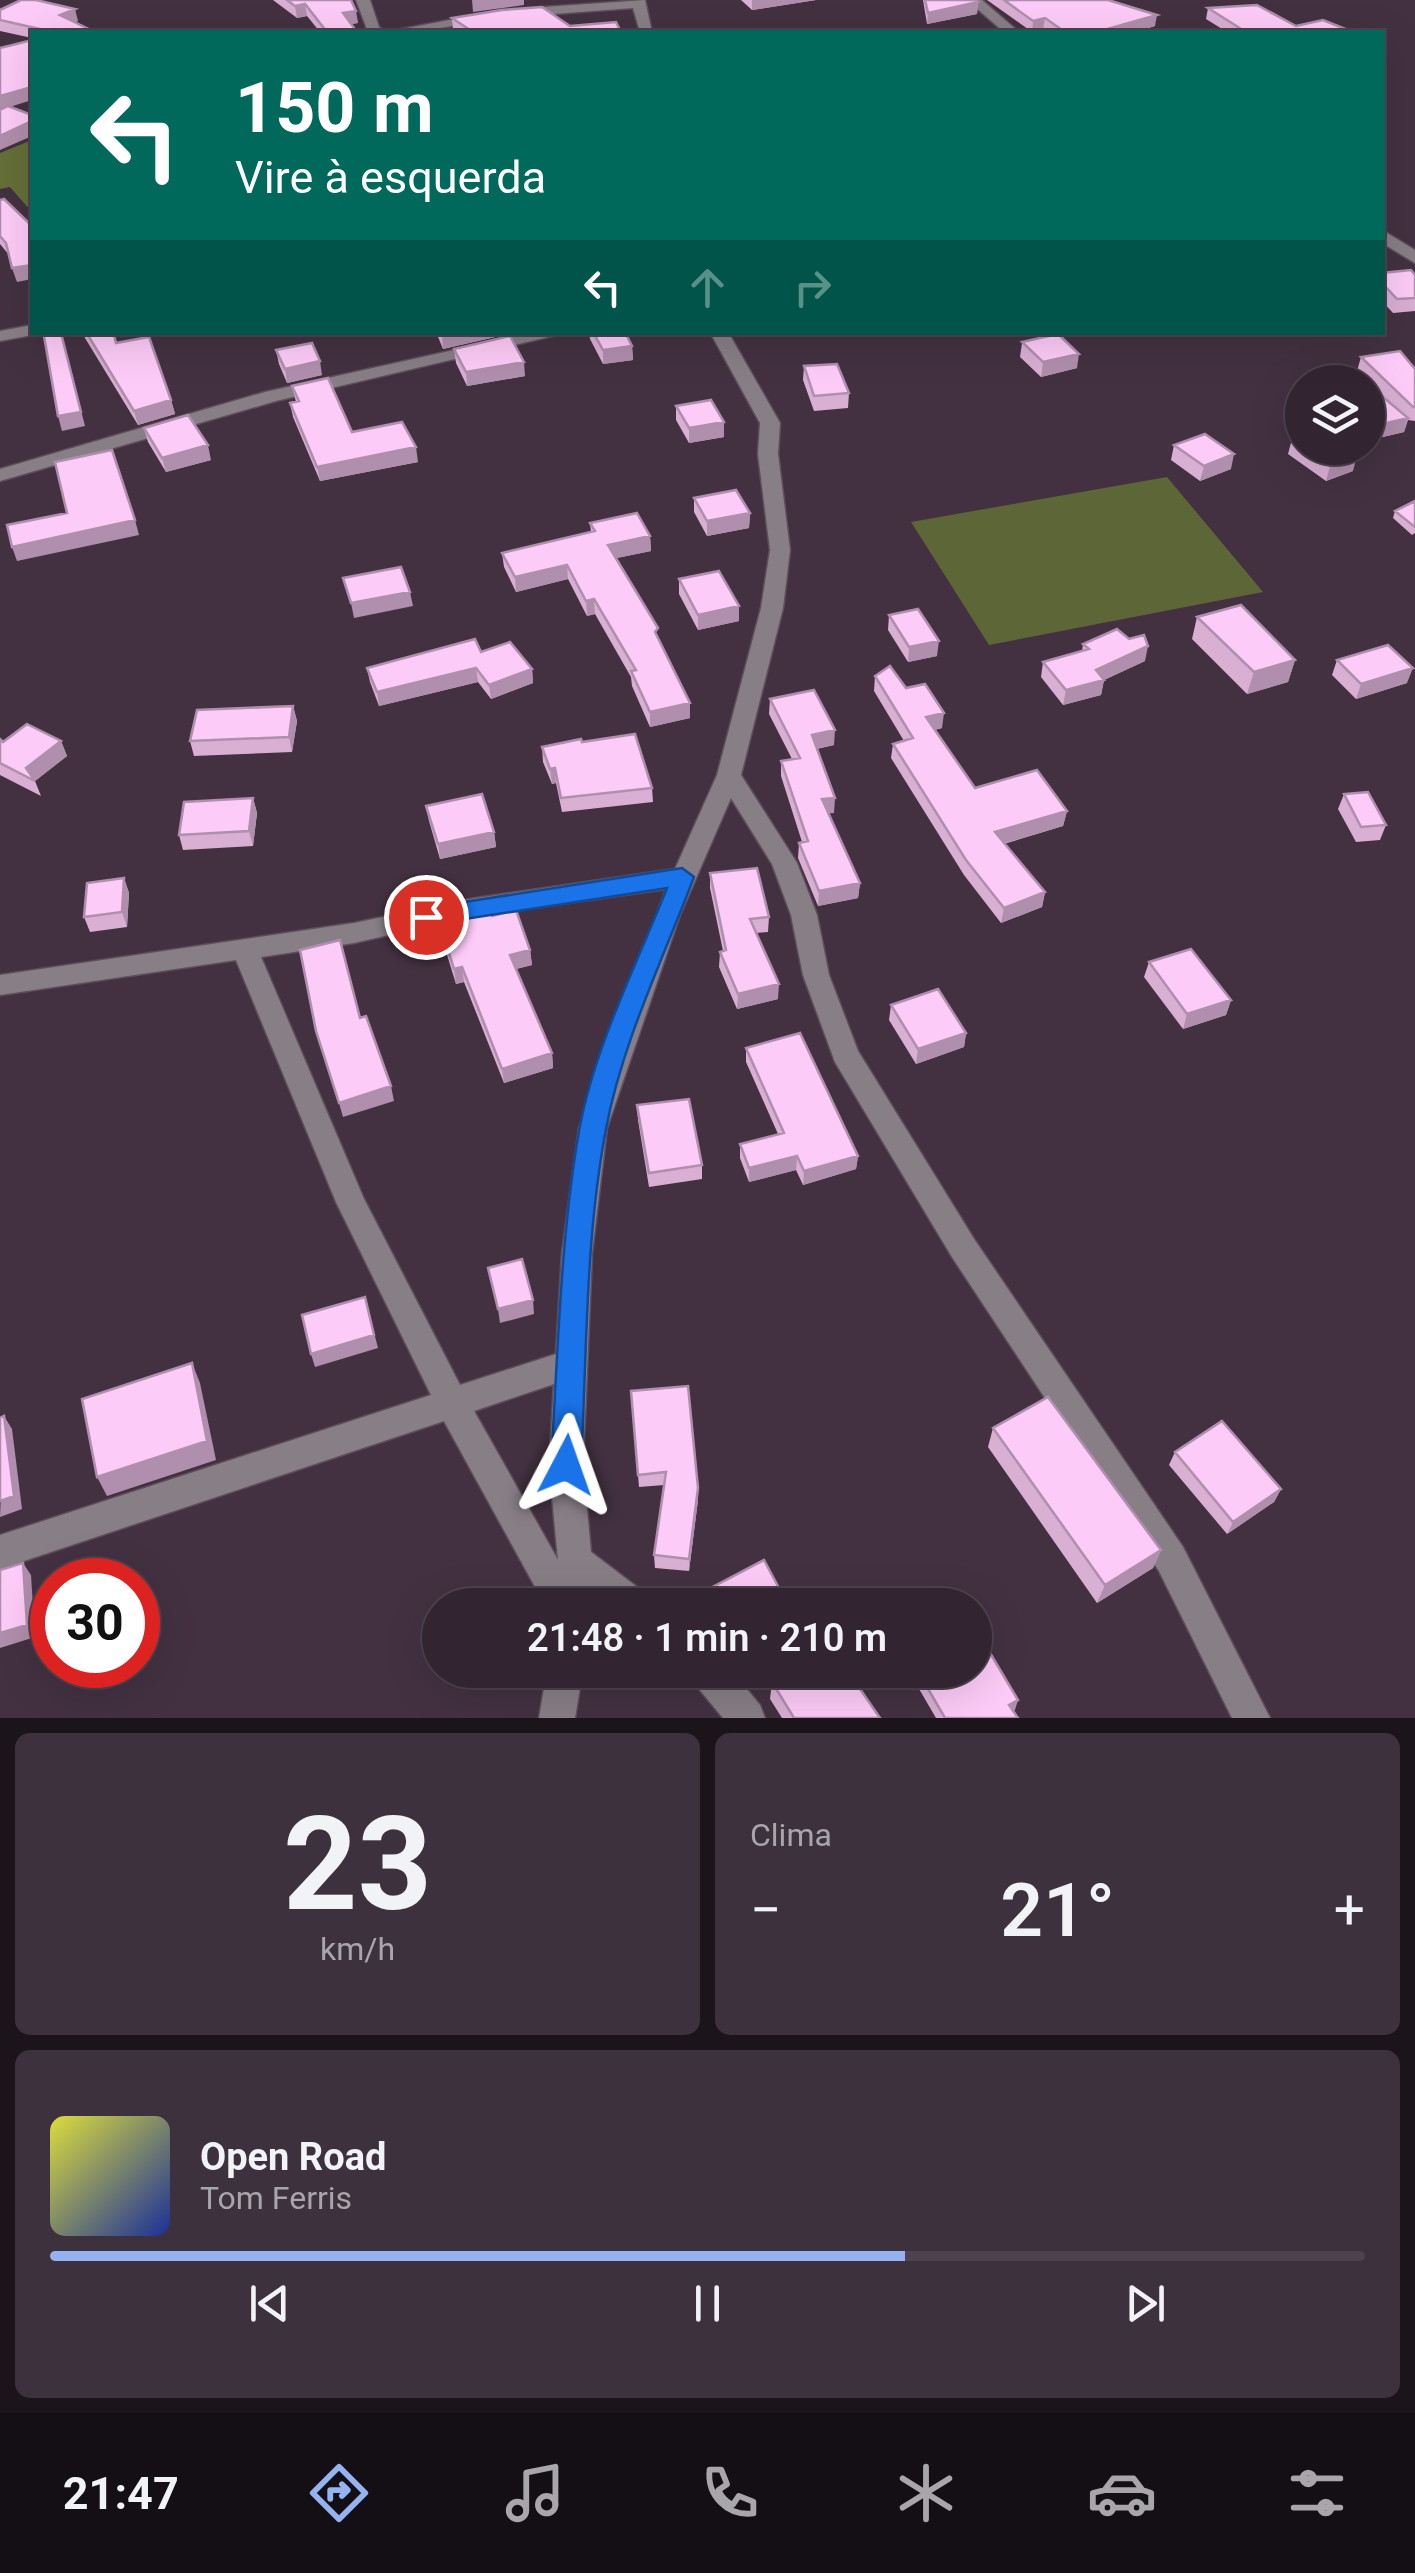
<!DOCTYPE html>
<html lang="pt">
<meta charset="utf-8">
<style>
body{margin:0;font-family:Roboto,sans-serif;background:#3d313d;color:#f1f3f6;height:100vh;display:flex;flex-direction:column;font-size:38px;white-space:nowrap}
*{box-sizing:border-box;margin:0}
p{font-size:32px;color:#a8a5ab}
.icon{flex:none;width:55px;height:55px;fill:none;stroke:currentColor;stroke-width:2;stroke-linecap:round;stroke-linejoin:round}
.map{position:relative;height:1718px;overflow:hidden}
.details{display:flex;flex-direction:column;gap:15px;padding:15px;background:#1c141b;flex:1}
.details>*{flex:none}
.banner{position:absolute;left:30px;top:30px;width:1355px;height:305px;border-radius:0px;box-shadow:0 10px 40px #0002,0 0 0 2px #4d424d;background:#00695c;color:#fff;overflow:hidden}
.buttons{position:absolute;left:1285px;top:365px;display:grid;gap:20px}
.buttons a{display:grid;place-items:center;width:100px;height:100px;border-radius:50%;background:#322531;box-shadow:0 10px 40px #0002,0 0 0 2px #4d424d;font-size:50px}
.speed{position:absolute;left:30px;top:1558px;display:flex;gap:20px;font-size:50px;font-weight:700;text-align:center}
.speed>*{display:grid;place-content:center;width:130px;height:130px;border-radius:50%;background:#322531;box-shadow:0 10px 40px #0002,0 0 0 2px #4d424d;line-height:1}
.speed .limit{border:15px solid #d22;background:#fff;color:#111}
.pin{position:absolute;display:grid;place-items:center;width:85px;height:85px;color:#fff;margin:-42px;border:5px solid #fff;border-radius:50%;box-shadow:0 2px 10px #0007}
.me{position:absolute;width:110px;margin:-55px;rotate:4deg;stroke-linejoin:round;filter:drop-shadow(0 0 8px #0008)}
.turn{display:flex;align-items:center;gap:35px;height:210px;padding:0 40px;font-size:45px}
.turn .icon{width:130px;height:130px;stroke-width:2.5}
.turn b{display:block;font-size:70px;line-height:85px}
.lanes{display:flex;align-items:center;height:95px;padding:0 40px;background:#0003;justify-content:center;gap:50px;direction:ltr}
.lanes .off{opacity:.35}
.big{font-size:75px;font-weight:600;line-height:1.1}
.details .tile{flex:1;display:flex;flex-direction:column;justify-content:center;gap:15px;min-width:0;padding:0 35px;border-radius:15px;background:#3d313d}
.details .dial{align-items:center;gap:0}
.dial b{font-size:130px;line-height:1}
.song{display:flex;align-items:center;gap:30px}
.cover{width:120px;height:120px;border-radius:15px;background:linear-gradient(135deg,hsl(60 70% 55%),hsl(230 70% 35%))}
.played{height:10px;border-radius:5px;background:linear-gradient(90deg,#95b2f1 65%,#4d424d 65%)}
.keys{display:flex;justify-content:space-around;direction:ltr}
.heat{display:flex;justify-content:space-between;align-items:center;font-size:55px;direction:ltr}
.details .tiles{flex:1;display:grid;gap:15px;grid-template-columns:1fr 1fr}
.tile:last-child{grid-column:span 2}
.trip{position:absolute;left:422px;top:1588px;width:570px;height:100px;border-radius:50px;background:#322531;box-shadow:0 10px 40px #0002,0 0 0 2px #4d424d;font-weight:600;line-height:100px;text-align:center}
.dock{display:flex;height:160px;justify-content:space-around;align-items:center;background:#140f14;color:#a8a5ab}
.dock .icon{width:70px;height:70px}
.dock .current{color:#95b2f1}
.dock b{font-size:45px;color:#f1f3f6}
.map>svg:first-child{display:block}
</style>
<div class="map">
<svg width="1415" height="1718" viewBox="0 0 1415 1718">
<rect width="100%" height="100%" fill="#433141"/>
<!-- green -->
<path fill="#5d6637" d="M1167 477 1263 592 989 645 911 522Z"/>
<!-- forest -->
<path fill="#656f38" d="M32 140V212L10 187 0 189V153Z"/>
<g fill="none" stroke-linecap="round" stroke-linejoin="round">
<!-- minor casing -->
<g stroke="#5e4d5c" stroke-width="3">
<path id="minor" d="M356 0H370L379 27 385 32H368Z
M645 0 652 32H640L633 8 502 18 415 32H386L502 10Z
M967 0H982L1019 32H1004Z
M1382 230 1415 250V263L1382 243Z
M32 325V332L38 334 0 341V331Z
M535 332H570L276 401 0 481V469L265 392Z
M710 332H728L780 423 778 454 790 550 783 608 741 775 797 863 817 915 829 975 858 1051 974 1239 1183 1547 1270 1718H1232L1159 1571 952 1257 835 1062 803 975 791 915 772 864 731 798 680 915 607 1128 592 1253 583 1465 591 1552 645 1593 651 1605H604L592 1595V1605H545L444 1421 0 1569V1535L431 1395 336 1202 236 960 0 995V975L354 923 463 900 675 869 717 775 761 608 770 550 758 454 760 423ZM666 889 579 1128 562 1253 556 1354 460 1385 364 1199 261 957 354 943 463 918ZM554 1384 549 1465 558 1560 474 1411Z
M547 1670H583L575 1718H539Z
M689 1670H731L760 1705 765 1718H723L694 1683Z"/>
</g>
<!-- minor -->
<use href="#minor" fill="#887e86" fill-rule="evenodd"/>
</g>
<!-- wall -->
<path fill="#d9afd4" d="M273 0H351L358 23 351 24 357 32H320L307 16 297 18Z
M741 0H816L752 10Z
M923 0H976L978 2 977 14 927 24Z
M987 0H1108L1155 26 1135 32H1046L1043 30 1032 32Z
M1208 8 1296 26 1353 32H1227L1206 19Z
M0 10 78 21 75 22 95 32H32V38L0 31Z
M452 18 570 26 621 32H457L453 30Z
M0 200 17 282 9 255 0 244Z
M1382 273 1415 275V311L1393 313 1382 301Z
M83 332H113L116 343 171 400 175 414 138 425 85 338Z
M436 332H503L504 335 443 349Z
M589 332H625L632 346 633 360 603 364 590 339Z
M1022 343 1077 368 1041 377 1020 357Z
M454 349 525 376 467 386 456 363Z
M276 350 322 375 287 383 279 364Z
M1361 357 1415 369V421L1408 420 1404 432 1370 440 1368 439V401L1386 400 1357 371Z
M804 366 849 393 848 408 814 411 803 380Z
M292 386 352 432 418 462 320 481 293 417 290 403 296 402Z
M676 406 724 422V437L689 443 676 420Z
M144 428 211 460 166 472 148 442Z
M1292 439 1353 471 1326 481 1288 454Z
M1174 445 1231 469 1200 481 1171 460Z
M694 498 750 513 749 528 707 536 694 512Z
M1415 501V533L1412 535 1393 518 1395 511Z
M590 523 650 536 651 551 616 558 690 703V718L650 727 632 686 631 677 595 614 587 616 568 579 516 592 504 567 502 553 591 532Z
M679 579 739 621 698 630 679 594Z
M889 615 937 656 908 662 888 630Z
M1197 617 1295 660 1288 682 1247 694 1192 639Z
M1083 644 1145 661 1104 680 1101 695 1063 705 1041 677 1043 662 1082 652Z
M481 652 532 669 533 683 491 699 478 682 379 706 370 682 367 668Z
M1337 660 1407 683 1356 699 1332 675Z
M875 676 906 688 942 728 935 730 975 788 1067 811 1063 826 1004 844 1045 892 1042 907 1001 923 964 875 891 758 893 744 904 741 874 691Z
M770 699 834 745 817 749 834 813H828L860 883 858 898 818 906 798 858 799 843 802 842 781 776V761L792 759 769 714Z
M293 706 297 721 292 752 194 756 190 741Z
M0 739 3 742 61 741 67 756 35 781 41 796 0 775Z
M582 742 652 788 653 802 562 812 556 783 552 784 543 762 542 747Z
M1344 794 1386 825 1380 840 1356 842 1338 809Z
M253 798 257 813 253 846 183 850 179 835Z
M426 806 494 832 496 847 440 859 429 821Z
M710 873 769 917 768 932 756 933 778 999 737 1009 719 967 720 952 723 951 710 888Z
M124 878 129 893 127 927 90 932 84 917Z
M492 916 530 950 532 965 516 969 552 1053 553 1068 504 1083 464 982 456 984 440 932 438 917Z
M1149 962 1231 1000 1226 1015 1183 1029 1144 977Z
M891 1005 966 1033 964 1047 916 1064 889 1020Z
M746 1048 858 1156 856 1169 803 1185 796 1170 749 1182 740 1158V1144L778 1134 746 1062Z
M637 1105 702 1165V1179L649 1187 638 1120Z
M631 1391 698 1488V1500L689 1571 655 1568 654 1555 664 1485 639 1487Z
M993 1428 1161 1550 1153 1568 1097 1603 988 1447Z
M1175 1452 1281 1489 1274 1502 1227 1534 1169 1465Z
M703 1592 788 1605H704Z
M908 1670H975L1018 1700 1013 1711 1018 1718H936Z
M772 1682 880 1718H782L770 1699Z"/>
<!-- shaded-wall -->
<path fill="#b08ead" d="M472 0H524V5L473 12Z
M752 0H816L752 10Z
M978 2 977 14 927 24 928 13Z
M305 4 307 16 297 18 295 6Z
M75 9 78 21 63 26 60 15Z
M356 11 358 23 345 25 343 13Z
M1157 15 1155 26 1135 32H1097Z
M1045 18 1043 30 1032 32 1033 21Z
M32 87V100L0 110V96Z
M32 121V136L0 150V136Z
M32 265V279L17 282 12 268Z
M451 332H503L504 335 443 349 442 335Z
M632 346 633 360 603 364V350Z
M65 347 85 426 62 431 58 416Z
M1079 354 1077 368 1041 377 1043 362Z
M320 361 322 375 287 383 285 369Z
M524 362 525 376 467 386 466 372Z
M171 400 175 414 138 425 134 411Z
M1408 418 1404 432 1370 440 1374 426Z
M724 422V437L689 443V428Z
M208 445 211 460 166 472 162 458Z
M416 447 418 462 320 481 317 467Z
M1234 454 1231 469 1200 481 1204 466Z
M1357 456 1353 471 1326 481 1330 466Z
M750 513 749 528 707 536V521Z
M135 520 139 535 17 561 12 547Z
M650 536 651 551 608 560V545Z
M567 565 568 579 516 592 515 577Z
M410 592 413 606 354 618 351 603Z
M594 599 595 614 587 616 586 601Z
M739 606V621L698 630V615Z
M939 641 937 656 908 662 909 647Z
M1148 646 1145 661 1104 680 1101 695 1063 705 1066 690 1096 670Z
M1295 660 1288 682 1247 694 1254 672Z
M476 668 478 682 379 706 377 692Z
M1413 668 1407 683 1356 699 1361 684Z
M532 669 533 683 491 699 489 685Z
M690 703V718L650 727V712Z
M293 706 297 721 292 752 289 737Z
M944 713 942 728 924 732 926 717Z
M835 730 834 745 811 750 812 735Z
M61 741 67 756 35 781 26 768Z
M555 768 556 783 552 784 550 769Z
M253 798 257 813 253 846 249 831Z
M835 798 834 813 821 814 822 799Z
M1067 811 1063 826 992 847 995 832Z
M494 832 496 847 440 859 438 844Z
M124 878 129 893 127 927 122 912Z
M860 883 858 898 818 906 819 891Z
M1045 892 1042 907 1001 923 1004 908Z
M530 950 532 965 512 970 510 955Z
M462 967 464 982 456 984 454 969Z
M779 984 778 999 737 1009 738 994Z
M1231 1000 1226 1015 1183 1029 1187 1014Z
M966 1033 964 1047 916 1064 918 1049Z
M552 1053 553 1068 504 1083 502 1069Z
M391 1086 394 1101 343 1117 339 1103Z
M797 1156 796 1170 749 1182V1168Z
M858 1156 856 1169 803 1185 804 1171Z
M365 1297 378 1348 315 1367 311 1354Z
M533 1300 534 1314 500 1323 498 1309Z
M192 1363 200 1383 216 1460 107 1496 97 1477Z
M4 1416 12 1429 22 1509 0 1517Z
M698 1488V1500L689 1571V1559Z
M1281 1489 1274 1502 1227 1534 1233 1522Z
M1161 1550 1153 1568 1097 1603 1105 1585Z
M23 1563 31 1575 35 1637 0 1648V1633Z
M1018 1700 1015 1710 1005 1716 1009 1705Z"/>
<!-- building -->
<path fill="#fccbf7" stroke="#b08ead" stroke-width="2.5" d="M21 0H36L75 9 60 15 95 32H53L0 20V10Z
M287 0H351L356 11 343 13 357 32H338L337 30 327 32 305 4 295 6Z
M925 0H976L978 2 928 13Z
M1004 0H1108L1157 15 1097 32H1065L1045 18 1033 21Z
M1257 5 1296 26 1323 20 1353 32H1246L1208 8Z
M542 7 570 26 616 22 621 32H473L452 18 502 10Z
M32 40V87L0 96V48Z
M8 106 32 115V121L0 136V110Z
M4 199 32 226V265L12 268 6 243 0 236V200Z
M1411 270 1415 275V298L1397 299 1382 283V273Z
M86 332H113L116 343 149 337 171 400 134 411Z
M593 332H625L632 346 603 350Z
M61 333 81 412 58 416 44 336Z
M1058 334 1079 354 1043 362 1022 342Z
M510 336 524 362 466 372 454 349Z
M312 343 320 361 285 369 276 350Z
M1400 351 1415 369V407H1413L1361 357Z
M837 364 849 393 814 396 804 366Z
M328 378 352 432 402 422 416 447 317 467 290 403 299 401 292 386Z
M1383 397 1408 418 1374 426 1368 421V401Z
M711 400 724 422 689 428 676 406Z
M188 415 208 445 162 458 144 428Z
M1205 434 1234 454 1204 466 1174 445Z
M1302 436V447L1292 439Z
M1304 448H1345L1357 456 1330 466Z
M112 450 135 520 12 547 7 525 67 513 55 462Z
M736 490 750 513 707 521 694 498Z
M1415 501V527L1395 511Z
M637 513 650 536 608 545 658 628 655 632 690 703 650 712 631 671 636 670 594 599 586 601 567 565 515 577 502 553 595 531 590 523Z
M401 567 410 592 351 603 343 578Z
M719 571 739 606 698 615 679 579Z
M1241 605 1295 660 1254 672 1197 617Z
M918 609 939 641 909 647 889 615Z
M1117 629 1129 639 1144 635 1148 646 1096 670 1104 680 1066 690 1043 662 1089 649 1083 644Z
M475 639 481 652 510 642 532 669 489 685 476 668 377 692 367 668Z
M1388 645 1413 668 1361 684 1337 660Z
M890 666 906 688 925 684 944 713 926 717 975 788 1037 770 1067 811 995 832 1045 892 1004 908 966 860 893 744 913 738 875 676Z
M814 690 835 730 812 735 835 798 822 799 860 883 819 891 799 843 808 841 781 761 800 758 770 699Z
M293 706 289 737 190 741 197 710Z
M27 724 61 741 26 768 35 781 0 763V739L3 742Z
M635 734 652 788 561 798 555 768 550 769 542 747 581 739 582 742Z
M1368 792 1386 825 1361 827 1344 794Z
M482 794 494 832 438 844 426 806Z
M253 798 249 831 179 835 184 802Z
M757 868 769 917 750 919 779 984 738 994 720 952 726 950 710 873Z
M124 878 122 912 84 917 87 883Z
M489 905 492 916 516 910 530 950 510 955 552 1053 502 1069 462 967 454 969 438 917Z
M340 940 360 1018 366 1016 391 1086 339 1103 316 1031 300 950Z
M1191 949 1231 1000 1187 1014 1149 962Z
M938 989 966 1033 918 1049 891 1005Z
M800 1033 858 1156 804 1171 797 1156 749 1168 740 1144 784 1133 746 1048Z
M689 1099 702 1165 649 1173 637 1105Z
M522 1259 533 1300 498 1309 488 1268Z
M365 1297 374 1335 311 1354 302 1315Z
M192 1363 207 1441 97 1477 82 1399Z
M688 1386 698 1488 689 1559 654 1555 666 1472 638 1475 631 1391Z
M1048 1397 1161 1550 1105 1585 993 1428Z
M4 1416 14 1496 0 1501V1418Z
M1222 1421 1281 1489 1233 1522 1175 1452Z
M764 1560 788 1605H710L703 1592Z
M23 1563 27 1625 0 1633V1570Z
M980 1636 1018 1700 1009 1705 1018 1718H945L917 1670H975V1639Z
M790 1670H847L880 1718H794L772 1682Z"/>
<!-- route -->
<path fill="#1a73e8" stroke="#114b97" stroke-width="2.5" d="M682 868 694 877C663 959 622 1043 606 1129 585 1239 587 1354 581 1465L577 1475 566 1480 555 1475 551 1465C558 1354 560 1241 579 1131 594 1048 636 966 667 888L426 925 415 917 426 908Z"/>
</svg>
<div class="buttons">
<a><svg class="icon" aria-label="layers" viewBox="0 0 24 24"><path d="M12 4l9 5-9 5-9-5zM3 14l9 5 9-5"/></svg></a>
</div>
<div class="speed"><div class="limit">30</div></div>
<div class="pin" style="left:426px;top:917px;background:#d93025"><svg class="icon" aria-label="arrive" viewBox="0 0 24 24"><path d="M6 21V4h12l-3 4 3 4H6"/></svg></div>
<svg class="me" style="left:566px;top:1465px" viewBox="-20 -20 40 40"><path d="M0-17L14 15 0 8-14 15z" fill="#1a73e8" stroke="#fff" stroke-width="4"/></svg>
<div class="trip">21:48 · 1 min · 210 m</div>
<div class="banner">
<div class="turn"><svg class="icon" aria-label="left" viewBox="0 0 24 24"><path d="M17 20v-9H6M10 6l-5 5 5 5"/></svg><div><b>150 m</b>Vire à esquerda</div></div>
<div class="lanes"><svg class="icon" aria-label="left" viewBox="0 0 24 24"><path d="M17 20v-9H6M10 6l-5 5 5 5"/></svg><svg class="icon off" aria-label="ahead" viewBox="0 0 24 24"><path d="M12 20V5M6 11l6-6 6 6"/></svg><svg class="icon off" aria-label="right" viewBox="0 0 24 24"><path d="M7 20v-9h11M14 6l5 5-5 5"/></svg></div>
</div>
</div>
<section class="details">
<div class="tiles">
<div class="tile dial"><b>23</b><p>km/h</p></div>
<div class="tile"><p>Clima</p>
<div class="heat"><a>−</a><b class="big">21°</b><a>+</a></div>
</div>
<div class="tile">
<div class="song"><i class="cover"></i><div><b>Open Road</b><p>Tom Ferris</p></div></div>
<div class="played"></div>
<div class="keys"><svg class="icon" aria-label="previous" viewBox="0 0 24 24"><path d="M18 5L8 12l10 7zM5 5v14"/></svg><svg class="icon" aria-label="pause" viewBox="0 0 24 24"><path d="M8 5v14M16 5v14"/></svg><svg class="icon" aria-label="next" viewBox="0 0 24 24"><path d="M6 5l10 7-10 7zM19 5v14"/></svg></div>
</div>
</div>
</section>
<nav class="dock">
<b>21:47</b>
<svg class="icon current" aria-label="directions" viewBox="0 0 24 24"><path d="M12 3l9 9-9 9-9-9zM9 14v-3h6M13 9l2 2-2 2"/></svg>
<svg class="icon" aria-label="music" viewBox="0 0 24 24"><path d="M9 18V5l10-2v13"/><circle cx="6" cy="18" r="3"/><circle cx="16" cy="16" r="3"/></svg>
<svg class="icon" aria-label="phone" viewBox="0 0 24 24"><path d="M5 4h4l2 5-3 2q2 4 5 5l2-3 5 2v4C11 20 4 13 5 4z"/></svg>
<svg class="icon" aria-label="climate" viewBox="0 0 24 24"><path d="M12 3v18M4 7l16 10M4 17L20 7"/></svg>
<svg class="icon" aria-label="car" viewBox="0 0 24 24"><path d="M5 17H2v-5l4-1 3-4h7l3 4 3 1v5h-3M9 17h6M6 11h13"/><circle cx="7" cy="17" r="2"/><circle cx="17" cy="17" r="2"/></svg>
<svg class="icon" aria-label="filters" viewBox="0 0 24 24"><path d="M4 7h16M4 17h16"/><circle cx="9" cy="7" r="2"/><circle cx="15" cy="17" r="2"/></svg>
</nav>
